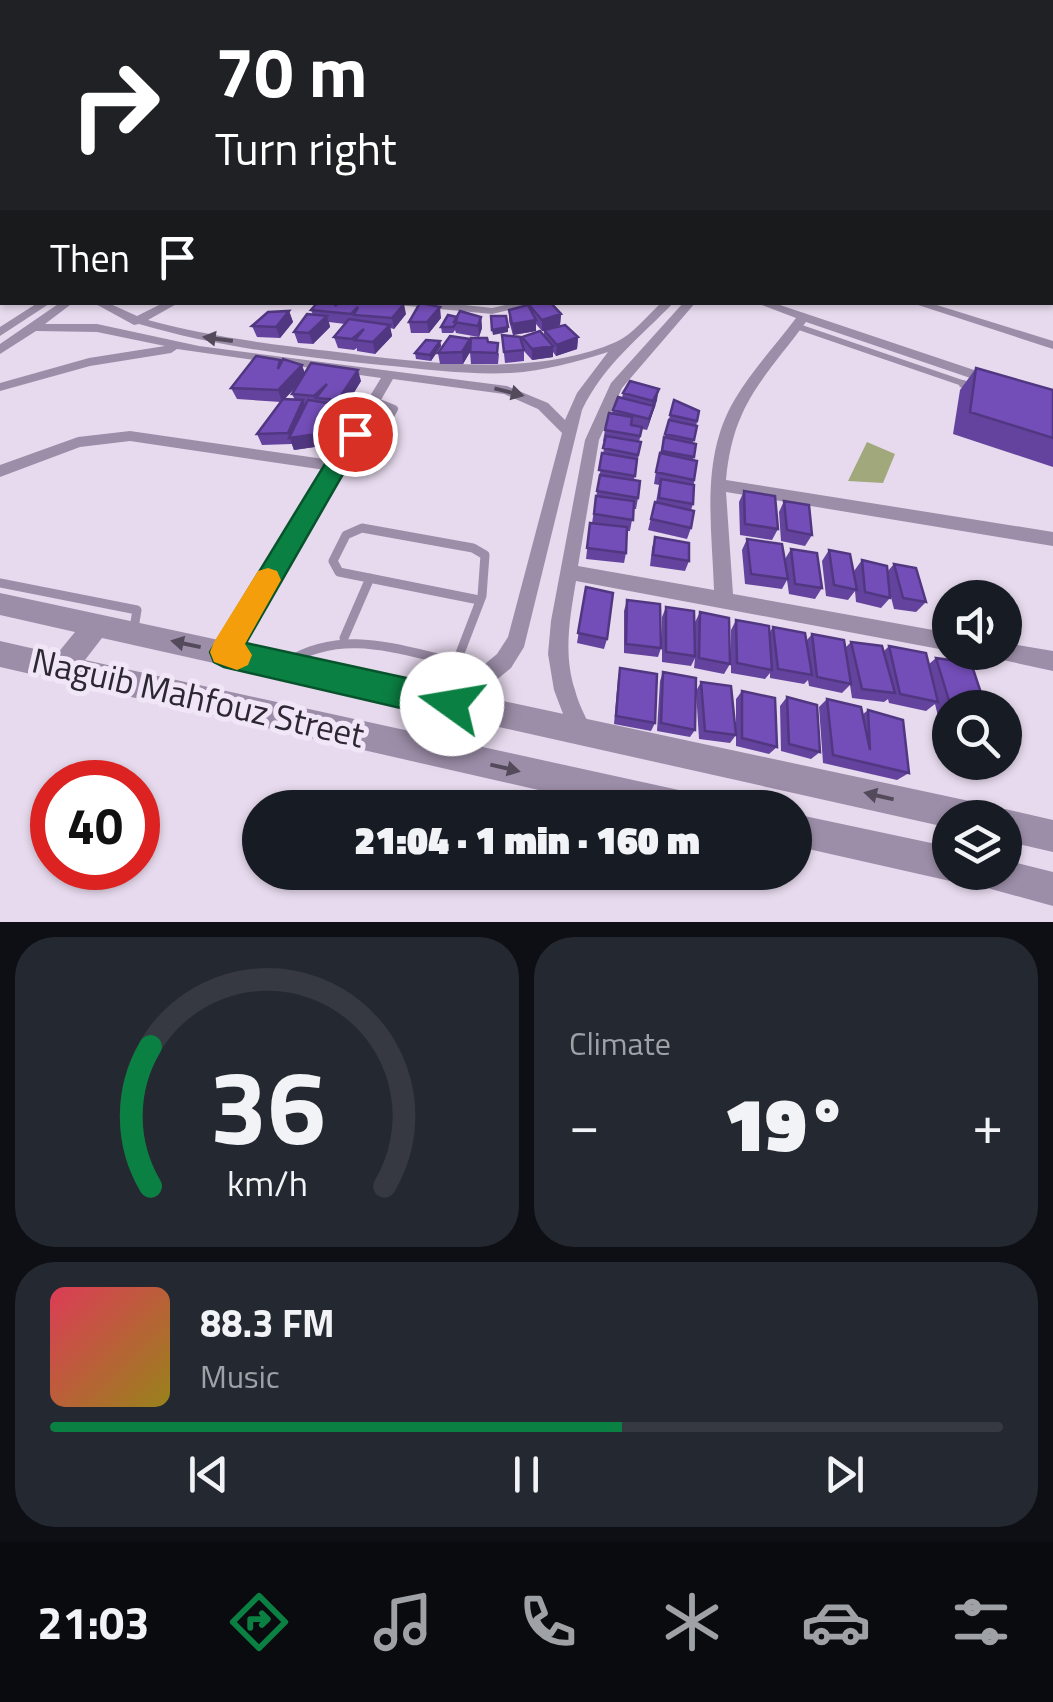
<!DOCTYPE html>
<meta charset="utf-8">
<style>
body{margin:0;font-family:"Titillium Web",sans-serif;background:#242831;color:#f1f3f6;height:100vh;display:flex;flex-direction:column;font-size:38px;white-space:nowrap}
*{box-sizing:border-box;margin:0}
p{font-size:32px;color:#9ea1a6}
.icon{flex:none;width:55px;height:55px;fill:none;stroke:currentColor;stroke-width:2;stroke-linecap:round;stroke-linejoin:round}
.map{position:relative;height:922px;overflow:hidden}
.drawer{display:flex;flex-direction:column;gap:15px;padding:15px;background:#0d0f14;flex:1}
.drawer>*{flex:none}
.banner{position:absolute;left:0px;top:0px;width:1055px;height:305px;box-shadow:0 2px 8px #0004;background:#202124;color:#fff;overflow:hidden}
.controls{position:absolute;left:932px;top:580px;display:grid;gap:20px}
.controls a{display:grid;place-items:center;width:90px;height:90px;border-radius:50%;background:#171b24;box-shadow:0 2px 8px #0004;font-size:50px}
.speed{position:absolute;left:30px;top:760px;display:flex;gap:20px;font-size:50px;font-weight:700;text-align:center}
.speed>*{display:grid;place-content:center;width:130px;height:130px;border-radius:50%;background:#171b24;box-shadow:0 2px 8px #0004;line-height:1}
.speed .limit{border:15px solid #d22;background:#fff;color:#111}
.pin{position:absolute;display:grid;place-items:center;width:85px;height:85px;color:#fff;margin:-42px;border:5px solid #fff;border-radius:50%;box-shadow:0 2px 10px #0007}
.me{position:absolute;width:110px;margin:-55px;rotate:283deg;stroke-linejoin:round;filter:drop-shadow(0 0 8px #0008)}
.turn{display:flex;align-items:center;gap:35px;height:210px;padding:0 50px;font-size:45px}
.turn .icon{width:130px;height:130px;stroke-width:2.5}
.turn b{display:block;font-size:70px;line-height:85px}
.then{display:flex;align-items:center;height:95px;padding:0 50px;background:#0003;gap:20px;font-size:38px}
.big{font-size:75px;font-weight:800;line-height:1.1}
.drawer .widget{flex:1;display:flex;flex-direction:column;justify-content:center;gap:15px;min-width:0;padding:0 35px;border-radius:40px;background:#242831}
.drawer .dial{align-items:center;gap:0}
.dial svg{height:260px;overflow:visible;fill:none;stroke:#363941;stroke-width:7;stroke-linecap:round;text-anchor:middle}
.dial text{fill:#f1f3f6;stroke:none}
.song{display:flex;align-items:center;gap:30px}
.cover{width:120px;height:120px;border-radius:15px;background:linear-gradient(135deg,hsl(350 70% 55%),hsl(50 70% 35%))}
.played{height:10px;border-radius:5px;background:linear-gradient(90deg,#0b8043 60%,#363941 60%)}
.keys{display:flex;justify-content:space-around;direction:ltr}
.heat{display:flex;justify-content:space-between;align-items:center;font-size:55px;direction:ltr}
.drawer .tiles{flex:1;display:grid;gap:15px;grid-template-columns:1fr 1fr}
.widget:last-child{grid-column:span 2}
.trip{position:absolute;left:242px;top:790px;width:570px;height:100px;border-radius:50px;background:#171b24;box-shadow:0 2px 8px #0004;font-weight:800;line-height:100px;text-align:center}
.dock{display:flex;height:160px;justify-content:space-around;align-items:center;background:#090b0e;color:#9ea1a6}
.dock .icon{width:70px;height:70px}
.dock .current{color:#0b8043}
.dock b{font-size:45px;color:#f1f3f6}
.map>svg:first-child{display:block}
</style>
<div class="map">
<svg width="1053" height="922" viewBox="0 0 1053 922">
<rect width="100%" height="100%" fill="#e7daee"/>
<!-- water -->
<path fill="#a1a87c" d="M867 442 895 454 883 483 848 481Z"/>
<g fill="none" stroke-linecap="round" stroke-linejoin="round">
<!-- service-far2 -->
<path stroke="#9c8ea8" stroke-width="6" d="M796 326 971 386"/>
<!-- service-far1 -->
<path stroke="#9c8ea8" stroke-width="8" d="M963 384 973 387
M363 463 394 409 374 401"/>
<!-- service -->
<path stroke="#9c8ea8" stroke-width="9" d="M0 583 137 610 134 628
M344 638 370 578
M287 662C339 631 386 646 442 659L452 674 445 698
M452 674 482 596 485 555 473 548 362 528 346 535 333 561 339 572 479 600"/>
<!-- minor -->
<path fill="#9c8ea8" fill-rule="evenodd" d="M0 137H2V142H0Z
M0 157H2V162H0Z
M0 241 2 242V249L0 248Z
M0 269 2 270V278H0Z
M39 302H52L0 336V327Z
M61 302H74L45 324H97L199 346 507 386 548 403 565 420 577 393 608 352C576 362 544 371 511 373 468 375 424 369 381 365 300 357 217 347 139 324L134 325 92 302H106L137 316 165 302H180L148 320C207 336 268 344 329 351 417 362 532 379 616 342 632 335 648 315 662 302H674C640 338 604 364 582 410L524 647 511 668 459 711 452 714 445 711 442 704 445 697 497 654 508 637 562 433 538 409 504 394 393 379 232 659 225 661 218 659 215 652 218 645 325 470 130 441 80 447 0 477V465L78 437 130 431 331 460 381 378 177 349 171 353 90 366 0 391V383L89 358 165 346 97 332 36 331 0 354V344Z
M393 302H438L492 308 519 302H544L492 314 398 305Z
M684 302H696L622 388 599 440 578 566 714 590C712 526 700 457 735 399 752 370 776 345 796 318L754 302H771L992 376 993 379 987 383 982 382 806 322C763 380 733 404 726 480L1053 532V546L726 492 733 594 950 633V651L576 581C570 617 563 654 575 690 578 703 585 715 590 727L587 735 579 738 571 735 554 690 548 654 551 621 585 440 611 383Z
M909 302H927L1053 341V349Z
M1005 643 1053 651V671L998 659 995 652H1005Z"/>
<!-- tertiary -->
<path fill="#9c8ea8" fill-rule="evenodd" d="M0 593 974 802 985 807 990 818H950V828L102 638 85 660 688 792 699 797 703 808H617L0 667V641L57 654 75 632 0 615Z
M1005 809 1053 820V852L1005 841V818H992Z
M795 814 950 847V872H963L950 881 795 846Z
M1005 860 1053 872V906L973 884 969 872H1005Z"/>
</g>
<!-- wall -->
<path fill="#64439e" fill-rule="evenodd" d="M529 305 561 314 560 325 547 329 578 337 577 349 556 356 553 352V357L532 360 524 351V361L505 363 502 335 522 343V337L544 335V330L542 331 536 324V331L513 335 509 321V310Z
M311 310 406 314 394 329 390 328 392 336 375 354 357 351V348L354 350 338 348 334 337 345 324 329 322 330 327 313 344 298 343 294 332 313 315Z
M289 311 293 322 280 338 257 337 252 326Z
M457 317H481L482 328 479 337 456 333 455 330 453 333H442L441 327Z
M441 318 429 333H411L409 322Z
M440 341 441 346 431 361 416 359 415 353Z
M488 342 499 354 498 364H471L470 352 463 364H440L438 353Z
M282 363 305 373 361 381 342 412 336 411 338 415 328 445 294 450 292 444 262 445 257 434 281 402 237 399 231 388ZM298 385 292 394 295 400 284 399Z
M976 368 1053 390V467L953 434 960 390Z
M623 393 657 400 647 430 642 429 639 442H641L634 480 638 498 636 509H634L630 531H627L626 553 624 563 586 559 590 523H592L605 442 603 441 605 430 613 410 622 398Z
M674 400 699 411 693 443 696 444 693 460 694 480 693 504 691 510V528L687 539 648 530 655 502H656L659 485 654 484 657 465Z
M744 491 778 529 772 540 740 535 739 502Z
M784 501 812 535 805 546 781 541 779 512Z
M655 537 689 561 685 571 650 566 652 548Z
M747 539 785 559 791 549 822 588 815 599 789 594 787 580 782 589 745 584 742 550Z
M829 550 854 571 862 560 887 572 894 564 926 602 916 612 894 609 890 593V598L881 608 856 602 855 591 848 600 826 596 822 561Z
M586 587 607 639 604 649 577 643Z
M627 600 661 648 658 657 624 653V611Z
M666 607 695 642V622L700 612 730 664 724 674 694 668 695 658 691 666 662 662V617Z
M736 620 769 633 773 627 807 640 812 634 845 648 851 642 884 651 889 646 929 664 936 658 986 708H950V718L938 716 935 704 926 711 889 703 888 699 884 702 852 698 850 685 842 693 809 686 808 680 804 684 770 678V673L765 679 731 673V630Z
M620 668 655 723 651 731 614 724 618 678Z
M663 672 695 730 690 737 657 731 660 681Z
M701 682 736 735V699L742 691 777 747 769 754 736 746V735L730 743 699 739 696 691Z
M787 697 820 752 811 759 781 751 780 706Z
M827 699 862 715 868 710 909 773 897 780 823 763 819 707Z"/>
<!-- shaded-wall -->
<path fill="#513781" d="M404 304 406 314 394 329 392 318Z
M440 307 441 318 429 333 427 322Z
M289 311 293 322 280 338 276 327Z
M561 314 560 325 542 331V320Z
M327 316 330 327 313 344 309 333Z
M481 317 482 328 479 337 478 326Z
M536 320V331L513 335 512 324Z
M390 325 392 336 375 354 373 342Z
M508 327V332L493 335 492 330Z
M578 337 577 349 556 356 557 345Z
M470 339 471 350 463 364 462 352Z
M440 341 441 346 431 361 430 355Z
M553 346V357L532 360V349Z
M302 365 306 376 282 402 278 390Z
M358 370 361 381 342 412 338 400Z
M659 389 657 400 647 430 653 401Z
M303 400 307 411 334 404 338 415 328 445 294 450 288 433Z"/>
<!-- building -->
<path fill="#744eb8" stroke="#513781" stroke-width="2.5" d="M318 302H337L335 306 339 302 404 304 392 318 354 315 358 307 351 314 311 310Z
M537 302H550L561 314 542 320 529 305Z
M420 303 440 307 427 322H409Z
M528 305 536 320 512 324 509 310Z
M289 311 276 327 252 326 268 312Z
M460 311 481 317 478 326 454 322Z
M307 314 327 316 309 333 294 332Z
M448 315 457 317 455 325 453 327H441Z
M491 316H506L508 327 492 330Z
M349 319 390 325 373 342 355 340 364 329 352 339 334 337Z
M565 325 578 337 557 345 544 330Z
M540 331 553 346 532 349 522 337Z
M502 335 520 337 524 350 504 352Z
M450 336 470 339 462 352 438 353Z
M471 338H487L488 342 498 343 497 353 470 352Z
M426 340 440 341 430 355 415 353Z
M256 356 280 360 278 369 283 359 302 365 278 390 231 388Z
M311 363 358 370 338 400 316 398 327 384 314 396 292 394Z
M976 368 1053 390V438L970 412Z
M630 381 659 389 653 401 623 393Z
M618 397 654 406 649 419 613 410Z
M283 399 303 400 288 433 257 434Z
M308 400 334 404 324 433 289 438Z
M674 400 699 411 697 421 670 415Z
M609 413 632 417 631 425 642 427 640 436 605 430Z
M669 420 697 426 694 440 665 434Z
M606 436 641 442 638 455 603 448Z
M664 437 696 444 694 457 662 451Z
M602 453 637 459 635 476 599 470Z
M660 453 697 461 694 480 656 472Z
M600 475 640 481 638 498 597 491Z
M661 479 694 485 693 504 659 498Z
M744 491 775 496 778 529 745 524Z
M596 496 634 501 633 520 594 514Z
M784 501 809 505 812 535 787 530Z
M655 502 694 511 691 528 651 519Z
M590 523 627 527 626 553 587 548Z
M655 537 689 543V561L653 555Z
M747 539 782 544 788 579 751 574Z
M791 549 817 553 822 588 795 584Z
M829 550 850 554 857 590 834 585Z
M862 560 887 566 890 598 865 592Z
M894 564 916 568 926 602 903 598Z
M586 587 613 593 607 639 578 633Z
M627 600 660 604 661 648 626 644Z
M666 607 694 611 695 656 666 652Z
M700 612 729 618 730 664 699 658Z
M736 620 769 626 772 670 737 663Z
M773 627 805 633 812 675 778 669Z
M812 634 844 640 851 684 817 677Z
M851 642 882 646 895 693 862 689Z
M889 646 926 653 938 702 900 694Z
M936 658 971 663 986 708 951 707Z
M620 668 657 674 655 723 616 716Z
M663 672 696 678 695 730 661 723Z
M701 682 731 686 736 735 705 731Z
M742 691 775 698 777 747 742 738Z
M787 697 817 705 820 752 789 744Z
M827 699 861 707 870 750 868 710 903 720 909 773 833 755Z"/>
<!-- one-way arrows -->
<defs><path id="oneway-solid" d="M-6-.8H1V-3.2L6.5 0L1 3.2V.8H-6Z" transform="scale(2.5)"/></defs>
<g fill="#534b5b">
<use href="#oneway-solid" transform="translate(218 339) rotate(-172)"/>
<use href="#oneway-solid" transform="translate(509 392) rotate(14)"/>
<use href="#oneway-solid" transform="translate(186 644) rotate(-168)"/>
<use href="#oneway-solid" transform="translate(505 768) rotate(13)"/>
<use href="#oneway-solid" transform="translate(879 796) rotate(-167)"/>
</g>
<!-- sky -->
<linearGradient id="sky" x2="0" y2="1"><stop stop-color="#8bafbd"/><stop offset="0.47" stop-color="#f4eef7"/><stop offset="1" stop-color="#f4eef7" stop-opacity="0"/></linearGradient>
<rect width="1053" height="245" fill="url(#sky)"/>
<!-- route -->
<path fill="#0b8043" stroke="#07532c" stroke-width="2.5" d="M355 426 366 434 246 643 452 688 463 693 468 704 463 715 452 720 224 667 214 662 210 652 347 428Z"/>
<!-- slow -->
<path fill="#f59e0b" d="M268 568 277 571 281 580 245 644 252 655 248 665 237 670 214 662 210 652 214 642 258 571Z"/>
<g text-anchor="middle" stroke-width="10" stroke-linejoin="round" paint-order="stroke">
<!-- near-street labels -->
<g font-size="35" fill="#2c2732" stroke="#f1e6f7">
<text transform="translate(198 698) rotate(13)" y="12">Naguib Mahfouz Street</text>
</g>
</g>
</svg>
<div class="controls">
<a><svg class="icon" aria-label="sound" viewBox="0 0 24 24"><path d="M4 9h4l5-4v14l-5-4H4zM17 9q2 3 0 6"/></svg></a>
<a><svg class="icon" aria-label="search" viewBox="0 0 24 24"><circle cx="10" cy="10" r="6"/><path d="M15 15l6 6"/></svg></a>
<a><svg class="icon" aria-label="layers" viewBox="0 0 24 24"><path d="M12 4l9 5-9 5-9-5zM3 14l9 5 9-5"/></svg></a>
</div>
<div class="speed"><div class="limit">40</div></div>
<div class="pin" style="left:355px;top:434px;background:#d93025"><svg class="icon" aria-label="arrive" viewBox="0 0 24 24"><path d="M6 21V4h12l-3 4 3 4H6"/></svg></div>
<svg class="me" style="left:452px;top:704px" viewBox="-20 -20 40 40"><circle r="19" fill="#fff"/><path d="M0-13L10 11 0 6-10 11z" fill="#0b8043"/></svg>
<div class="trip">21:04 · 1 min · 160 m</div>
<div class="banner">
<div class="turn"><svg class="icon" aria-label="right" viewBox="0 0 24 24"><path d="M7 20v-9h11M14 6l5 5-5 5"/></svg><div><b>70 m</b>Turn right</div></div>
<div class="then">Then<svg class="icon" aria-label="arrive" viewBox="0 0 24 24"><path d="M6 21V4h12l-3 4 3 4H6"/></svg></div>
</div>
</div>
<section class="drawer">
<div class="tiles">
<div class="widget dial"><svg viewBox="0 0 100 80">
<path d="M14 69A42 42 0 1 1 86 69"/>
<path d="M14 69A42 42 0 0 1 14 26" stroke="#0b8043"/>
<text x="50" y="56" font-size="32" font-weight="700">36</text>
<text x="50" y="72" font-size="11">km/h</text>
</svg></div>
<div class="widget"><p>Climate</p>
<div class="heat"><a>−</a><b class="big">19°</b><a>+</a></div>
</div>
<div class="widget">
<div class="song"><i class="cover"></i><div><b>88.3 FM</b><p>Music</p></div></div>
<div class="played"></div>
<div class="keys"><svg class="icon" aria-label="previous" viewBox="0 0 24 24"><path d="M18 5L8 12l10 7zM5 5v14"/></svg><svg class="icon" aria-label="pause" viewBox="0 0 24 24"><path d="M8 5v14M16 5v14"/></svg><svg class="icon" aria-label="next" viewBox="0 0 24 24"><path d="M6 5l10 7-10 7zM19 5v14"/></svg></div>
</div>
</div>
</section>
<nav class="dock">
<b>21:03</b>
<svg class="icon current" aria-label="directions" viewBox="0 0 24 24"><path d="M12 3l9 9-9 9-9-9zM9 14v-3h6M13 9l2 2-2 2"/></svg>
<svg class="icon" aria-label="music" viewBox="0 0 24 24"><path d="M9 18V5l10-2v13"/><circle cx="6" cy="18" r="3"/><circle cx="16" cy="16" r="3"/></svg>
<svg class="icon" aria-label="phone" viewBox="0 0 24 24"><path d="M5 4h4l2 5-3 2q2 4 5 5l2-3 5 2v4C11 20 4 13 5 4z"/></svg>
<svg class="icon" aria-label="climate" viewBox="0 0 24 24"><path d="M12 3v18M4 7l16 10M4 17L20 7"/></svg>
<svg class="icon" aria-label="car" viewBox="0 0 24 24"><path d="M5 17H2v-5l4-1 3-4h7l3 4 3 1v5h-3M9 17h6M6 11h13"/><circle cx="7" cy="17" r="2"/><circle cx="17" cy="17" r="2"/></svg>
<svg class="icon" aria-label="filters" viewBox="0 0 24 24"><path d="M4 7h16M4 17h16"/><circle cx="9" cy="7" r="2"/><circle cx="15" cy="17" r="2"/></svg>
</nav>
